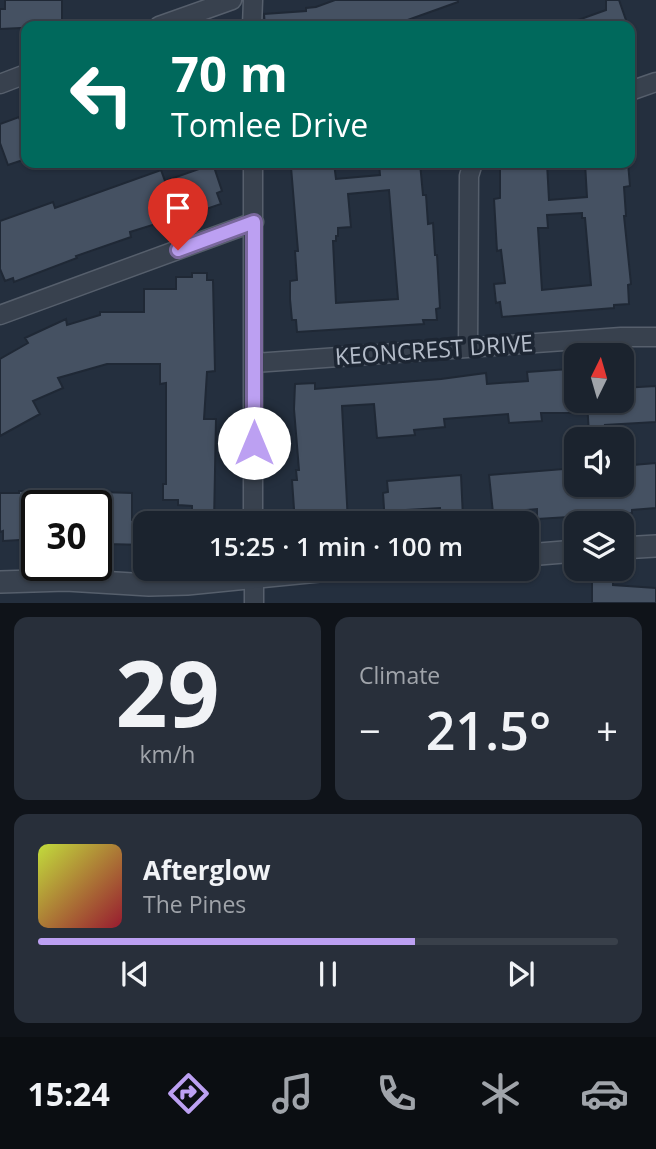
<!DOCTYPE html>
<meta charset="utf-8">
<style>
body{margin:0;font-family:"Open Sans",sans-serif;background:#282f3a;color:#f1f3f6;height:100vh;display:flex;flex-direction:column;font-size:26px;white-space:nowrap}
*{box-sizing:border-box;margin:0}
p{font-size:23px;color:#a0a4aa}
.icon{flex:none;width:38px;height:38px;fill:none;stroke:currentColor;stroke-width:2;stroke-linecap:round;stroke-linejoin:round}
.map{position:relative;height:603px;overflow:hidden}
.details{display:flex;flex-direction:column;gap:14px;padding:14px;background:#0f1319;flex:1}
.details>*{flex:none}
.hud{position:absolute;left:21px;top:21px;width:614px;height:147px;border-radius:14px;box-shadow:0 2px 5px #0004,0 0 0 2px #39404a;background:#00695c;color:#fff;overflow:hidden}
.needle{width:46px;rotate:5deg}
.fabs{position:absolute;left:564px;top:343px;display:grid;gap:14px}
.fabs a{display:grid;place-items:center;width:70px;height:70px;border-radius:14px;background:#1b232e;box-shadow:0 2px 5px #0004,0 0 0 2px #39404a;font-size:35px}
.speed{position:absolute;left:21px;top:490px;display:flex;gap:14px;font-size:35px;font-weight:700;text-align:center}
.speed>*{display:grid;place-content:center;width:91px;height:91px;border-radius:50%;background:#1b232e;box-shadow:0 2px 5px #0004,0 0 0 2px #39404a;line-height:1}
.speed .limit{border:4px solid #111;border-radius:10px;background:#fff;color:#111}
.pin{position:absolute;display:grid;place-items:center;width:60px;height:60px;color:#fff;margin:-72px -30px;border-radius:50% 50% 50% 0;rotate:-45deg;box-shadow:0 0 7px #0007}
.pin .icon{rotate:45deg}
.me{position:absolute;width:77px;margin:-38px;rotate:0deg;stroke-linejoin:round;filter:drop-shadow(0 0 5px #0008)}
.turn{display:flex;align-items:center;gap:24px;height:147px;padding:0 35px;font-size:32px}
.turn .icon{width:91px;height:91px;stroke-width:2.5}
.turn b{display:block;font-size:49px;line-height:60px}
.big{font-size:52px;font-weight:600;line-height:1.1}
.details .widget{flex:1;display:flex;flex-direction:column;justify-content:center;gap:10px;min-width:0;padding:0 24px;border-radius:14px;background:#282f3a}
.details .dial{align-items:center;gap:0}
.dial b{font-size:91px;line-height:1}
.song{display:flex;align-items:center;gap:21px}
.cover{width:84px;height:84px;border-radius:10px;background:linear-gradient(135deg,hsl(70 70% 55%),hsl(350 70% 35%))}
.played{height:7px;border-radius:4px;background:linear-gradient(90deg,#bca0f2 65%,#39404a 65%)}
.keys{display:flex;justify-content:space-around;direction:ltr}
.heat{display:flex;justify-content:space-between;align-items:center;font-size:38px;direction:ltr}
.details .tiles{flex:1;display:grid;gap:14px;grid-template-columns:1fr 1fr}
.widget:last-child{grid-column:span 2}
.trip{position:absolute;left:133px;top:511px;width:406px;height:70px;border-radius:14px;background:#1b232e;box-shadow:0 2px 5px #0004,0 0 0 2px #39404a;font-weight:600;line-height:70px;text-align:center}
.menu{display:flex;height:112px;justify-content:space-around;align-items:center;background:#0b0e12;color:#a0a4aa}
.menu .icon{width:49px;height:49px}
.menu .current{color:#bca0f2}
.menu b{font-size:32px;color:#f1f3f6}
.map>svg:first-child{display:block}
</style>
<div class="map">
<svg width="656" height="603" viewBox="0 0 656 603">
<rect width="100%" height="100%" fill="#242f3e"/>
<!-- building -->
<path fill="#455162" stroke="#1f2835" stroke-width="2" fill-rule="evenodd" d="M5 0H62V26L0 29V9H5Z
M335 0H458V2L391 26H265L264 14 306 11V8L316 7Z
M606 0H619L628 26H567V24L606 10Z
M19 117 26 138V159L8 165 0 143V124Z
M311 163H334L336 179 380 175 379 163H420L423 195H426L428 224 433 223 435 255H437L440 308 436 309 437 320H423L424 324 297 332 296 320H292L290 299V281L297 280 295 251H298L291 167 311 165ZM389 190 398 299 336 303 333 241H336V236H338V228L351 227 348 194Z
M512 163H547L549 200 587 197 585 163H628L630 186 624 187 626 216H624L631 284 628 285 629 304 614 305V308L502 317 500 302 496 303 494 284 505 283 501 250 497 251 494 199 500 198V166L512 165ZM582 213V218H585L591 285 542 290 538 228H548L547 215Z
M213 164 222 191 217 193 221 204 165 223V221L130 232 131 237 76 256 77 258 14 282 13 278 5 281 0 269V221L53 202 55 208 161 170 165 181Z
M192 273H207V280H213L215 371 207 372 204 419H216L214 523H192V506L178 505V500H163V484H166V383L160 384V364H107L58 378 63 388 33 401 40 414 0 436V359L28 343 25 338 66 319 67 325 100 315V312H144V289H176V277H192Z
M569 369 570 385H576V413H541L542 421 509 423 508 414 444 419 445 427 414 430 415 435 377 438 374 404 342 406 348 523H295L292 480H297L296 470H299L294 409 295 384 315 383V389L441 379 486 373 487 384 528 381 527 372Z
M656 386V422L605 425 606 433 589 434 587 401H621V388Z
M656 463V508L632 510V513L537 519V509L493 513 489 475 576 468V485H621V466Z
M461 475 463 518 441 519 440 508 407 510 408 521 385 523 383 493 388 492 387 481Z
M64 489H92L93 506H64Z
M19 491H37V539L3 541V531L0 532V493H19Z
M101 492 132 493V520H145V545L107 544V539H100Z
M592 582H613V585L656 588V603H592Z"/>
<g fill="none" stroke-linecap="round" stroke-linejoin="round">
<!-- minor casing -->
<g stroke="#565f6c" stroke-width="21">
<path id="minor" d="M159 26 232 0
M252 26 253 0
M0 84 26 74
M630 91 656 82
M253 163V523
M0 315 254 222
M468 348 469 176 473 163
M254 363 621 337H656
M254 569V603"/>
</g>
<!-- tertiary casing -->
<g stroke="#565f6c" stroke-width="24">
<path id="tertiary" d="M621 548 656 546
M527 555 576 551
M0 582 66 580 149 585 187 584 339 569"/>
</g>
<!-- minor -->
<use href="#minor" stroke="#38414e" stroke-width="18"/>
<!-- tertiary -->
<use href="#tertiary" stroke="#38414e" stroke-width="21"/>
</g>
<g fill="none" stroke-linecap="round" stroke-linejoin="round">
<!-- route casing -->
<g stroke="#7a689d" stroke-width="18">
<path id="route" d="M178 250 254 222V443"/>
</g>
<!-- route -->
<use href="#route" stroke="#bca0f2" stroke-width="12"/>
</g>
<g text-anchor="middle" stroke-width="7" stroke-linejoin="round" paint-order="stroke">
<!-- street labels -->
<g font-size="23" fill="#b4bcc9" stroke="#1d2633">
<text transform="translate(434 350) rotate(-4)" y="8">KEONCREST DRIVE</text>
</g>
</g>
</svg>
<div class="fabs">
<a><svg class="needle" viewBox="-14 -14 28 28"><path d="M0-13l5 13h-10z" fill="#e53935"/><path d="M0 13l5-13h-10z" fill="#a0a4aa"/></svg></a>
<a><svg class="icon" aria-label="sound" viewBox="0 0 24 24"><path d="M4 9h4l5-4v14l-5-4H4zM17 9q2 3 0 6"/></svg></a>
<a><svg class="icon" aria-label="layers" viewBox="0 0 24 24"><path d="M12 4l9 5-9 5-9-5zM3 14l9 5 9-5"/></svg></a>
</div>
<div class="speed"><div class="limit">30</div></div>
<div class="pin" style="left:178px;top:250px;background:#d93025"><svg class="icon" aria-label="arrive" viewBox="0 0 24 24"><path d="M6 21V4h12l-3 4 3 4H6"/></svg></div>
<svg class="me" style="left:254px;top:443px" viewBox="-20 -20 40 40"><circle r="19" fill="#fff"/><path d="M0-13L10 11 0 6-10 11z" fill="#bca0f2"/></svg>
<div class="trip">15:25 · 1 min · 100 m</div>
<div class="hud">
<div class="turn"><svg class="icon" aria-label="left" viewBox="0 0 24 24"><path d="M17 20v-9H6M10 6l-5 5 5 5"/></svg><div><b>70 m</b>Tomlee Drive</div></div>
</div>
</div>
<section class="details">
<div class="tiles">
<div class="widget dial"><b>29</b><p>km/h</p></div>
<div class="widget"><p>Climate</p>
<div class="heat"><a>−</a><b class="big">21.5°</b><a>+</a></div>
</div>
<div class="widget">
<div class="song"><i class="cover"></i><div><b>Afterglow</b><p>The Pines</p></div></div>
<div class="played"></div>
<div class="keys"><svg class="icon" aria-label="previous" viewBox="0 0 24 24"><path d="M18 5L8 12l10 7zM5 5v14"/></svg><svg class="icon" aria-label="pause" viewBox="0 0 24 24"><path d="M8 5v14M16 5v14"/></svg><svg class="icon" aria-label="next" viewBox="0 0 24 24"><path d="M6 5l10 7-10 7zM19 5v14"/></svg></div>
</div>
</div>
</section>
<nav class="menu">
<b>15:24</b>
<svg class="icon current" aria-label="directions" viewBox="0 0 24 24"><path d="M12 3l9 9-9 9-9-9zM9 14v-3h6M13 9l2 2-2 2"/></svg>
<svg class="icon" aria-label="music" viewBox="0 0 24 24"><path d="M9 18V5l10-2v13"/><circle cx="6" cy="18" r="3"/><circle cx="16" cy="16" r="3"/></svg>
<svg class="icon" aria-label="phone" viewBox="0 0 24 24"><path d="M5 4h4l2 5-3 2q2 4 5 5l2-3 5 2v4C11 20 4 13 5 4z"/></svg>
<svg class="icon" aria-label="climate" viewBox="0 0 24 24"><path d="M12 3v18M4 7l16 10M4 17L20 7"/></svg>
<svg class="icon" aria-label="car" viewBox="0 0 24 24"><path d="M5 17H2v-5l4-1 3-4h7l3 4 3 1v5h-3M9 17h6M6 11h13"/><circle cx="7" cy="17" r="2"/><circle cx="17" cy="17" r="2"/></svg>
</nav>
